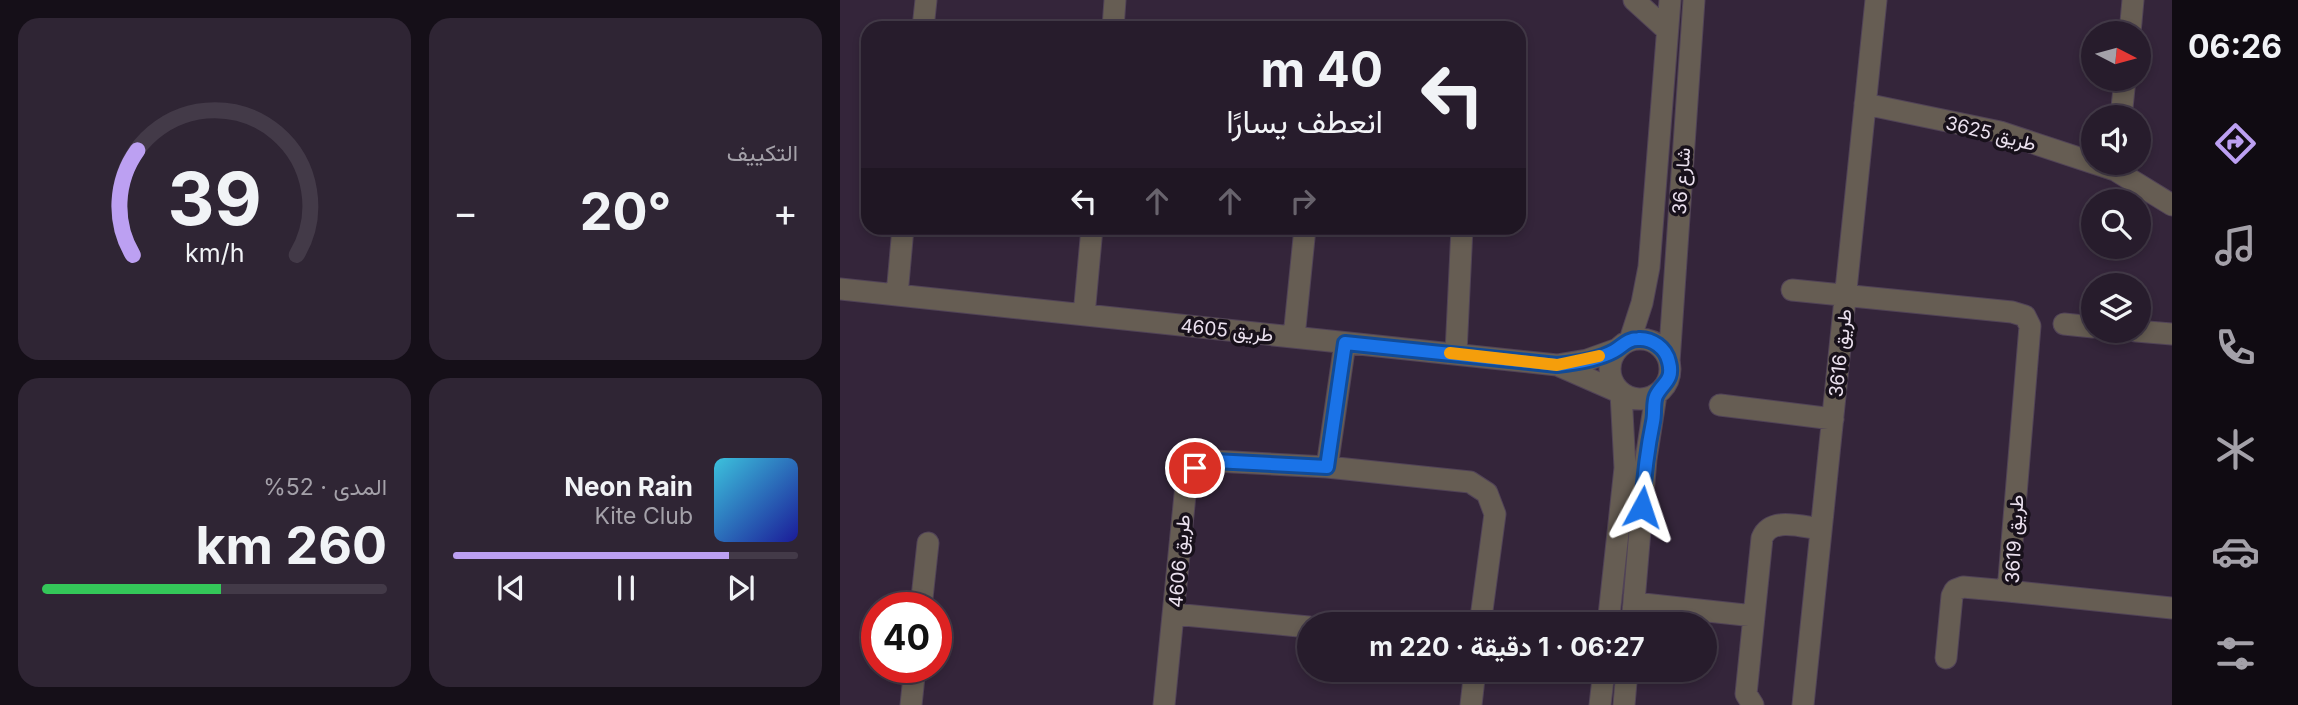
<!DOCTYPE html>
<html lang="ar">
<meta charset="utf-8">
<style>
body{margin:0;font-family:Inter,Vazirmatn,sans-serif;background:#2f2534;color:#f1f3f6;direction:rtl;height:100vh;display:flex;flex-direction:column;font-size:26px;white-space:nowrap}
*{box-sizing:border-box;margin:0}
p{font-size:23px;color:#a4a1a9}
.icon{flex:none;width:38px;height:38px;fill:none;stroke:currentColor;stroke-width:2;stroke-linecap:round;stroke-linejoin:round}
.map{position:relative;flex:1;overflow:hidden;direction:ltr}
.drawer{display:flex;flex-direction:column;gap:18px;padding:18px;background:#150f18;width:840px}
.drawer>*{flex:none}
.guide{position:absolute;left:21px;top:21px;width:665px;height:214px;border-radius:21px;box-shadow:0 4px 10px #0003,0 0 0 2px #433a48;direction:rtl;background:#271c2c;color:#f1f3f6;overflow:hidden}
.needle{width:46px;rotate:96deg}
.controls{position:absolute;left:1241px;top:21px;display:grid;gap:14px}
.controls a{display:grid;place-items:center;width:70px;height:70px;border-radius:50%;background:#271c2c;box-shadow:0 4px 10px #0003,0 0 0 2px #433a48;font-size:35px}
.speed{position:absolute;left:21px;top:592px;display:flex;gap:14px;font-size:35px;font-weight:700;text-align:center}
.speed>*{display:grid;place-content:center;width:91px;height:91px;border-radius:50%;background:#271c2c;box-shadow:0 4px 10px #0003,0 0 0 2px #433a48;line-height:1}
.speed .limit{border:10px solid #d22;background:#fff;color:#111}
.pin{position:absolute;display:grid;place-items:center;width:60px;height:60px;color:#fff;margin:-30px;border:4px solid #fff;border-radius:50%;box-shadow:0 2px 7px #0007}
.me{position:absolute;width:77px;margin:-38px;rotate:5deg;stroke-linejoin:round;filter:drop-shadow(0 0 5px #0008)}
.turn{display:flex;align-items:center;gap:24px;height:147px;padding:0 28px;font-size:32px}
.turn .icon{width:91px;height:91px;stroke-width:2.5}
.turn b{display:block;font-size:49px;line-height:60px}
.lanes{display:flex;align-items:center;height:66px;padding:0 28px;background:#0003;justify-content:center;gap:35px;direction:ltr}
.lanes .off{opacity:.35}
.big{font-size:52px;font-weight:700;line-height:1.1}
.drawer .card{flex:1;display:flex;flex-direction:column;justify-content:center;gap:10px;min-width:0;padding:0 24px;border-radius:21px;background:#2f2534}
.drawer .dial{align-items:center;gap:0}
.dial svg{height:182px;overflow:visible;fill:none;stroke:#433a48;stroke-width:7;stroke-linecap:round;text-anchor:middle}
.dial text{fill:#f1f3f6;stroke:none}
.song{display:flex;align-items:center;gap:21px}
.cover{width:84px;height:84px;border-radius:10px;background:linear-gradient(135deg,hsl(190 70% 55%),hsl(240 70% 35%))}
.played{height:7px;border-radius:4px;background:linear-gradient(90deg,#bca0f2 80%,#433a48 80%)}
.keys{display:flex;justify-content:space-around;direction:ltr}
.heat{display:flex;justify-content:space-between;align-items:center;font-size:38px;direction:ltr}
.charge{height:10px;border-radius:5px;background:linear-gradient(90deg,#34c759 52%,#433a48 0)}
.drawer .tiles{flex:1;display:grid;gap:18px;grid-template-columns:repeat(2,1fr)}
.trip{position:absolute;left:457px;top:612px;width:420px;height:70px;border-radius:35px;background:#271c2c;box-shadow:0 4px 10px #0003,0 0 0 2px #433a48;font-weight:700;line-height:70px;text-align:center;direction:rtl}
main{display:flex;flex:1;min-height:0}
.tabs{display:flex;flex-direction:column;width:126px;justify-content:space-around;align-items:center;background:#100b12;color:#a4a1a9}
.tabs .icon{width:49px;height:49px}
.tabs .active{color:#bca0f2}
.tabs b{font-size:32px;color:#f1f3f6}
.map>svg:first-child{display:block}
</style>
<main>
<nav class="tabs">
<b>06:26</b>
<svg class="icon active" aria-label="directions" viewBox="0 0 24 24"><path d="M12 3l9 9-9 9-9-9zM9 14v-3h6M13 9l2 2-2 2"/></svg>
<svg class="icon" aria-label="music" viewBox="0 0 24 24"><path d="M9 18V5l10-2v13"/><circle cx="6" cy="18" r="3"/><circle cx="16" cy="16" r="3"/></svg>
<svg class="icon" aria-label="phone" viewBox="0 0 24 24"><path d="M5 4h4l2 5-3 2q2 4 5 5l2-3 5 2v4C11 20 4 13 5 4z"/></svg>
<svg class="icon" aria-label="climate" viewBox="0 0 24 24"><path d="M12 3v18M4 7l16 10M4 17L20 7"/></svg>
<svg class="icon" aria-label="car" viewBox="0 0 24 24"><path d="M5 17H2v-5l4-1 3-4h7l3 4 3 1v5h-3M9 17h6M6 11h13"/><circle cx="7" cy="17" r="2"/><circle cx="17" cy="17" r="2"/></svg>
<svg class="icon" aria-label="filters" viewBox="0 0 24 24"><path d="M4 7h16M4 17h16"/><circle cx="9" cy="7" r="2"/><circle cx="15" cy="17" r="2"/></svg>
</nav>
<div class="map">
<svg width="1332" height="705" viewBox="0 0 1332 705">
<rect width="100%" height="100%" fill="#34253a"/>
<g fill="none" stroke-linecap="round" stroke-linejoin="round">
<!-- minor casing -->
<g stroke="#514357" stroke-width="23">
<path id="minor" d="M794 0 827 30
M83 28 86 0
M273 28 275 0
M1290 33 1293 0
M1025 104 1160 132 1275 170 1332 205
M1281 117 1285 79
M0 289 717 365 747 360 775 350
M952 290 1172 312 1185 316 1190 326 1168 591 1332 608
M57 295 63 228
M244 315 252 228
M1224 324 1253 327
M1296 331 1332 334
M454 337 465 228
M770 369a30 30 0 1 1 60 0a30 30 0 1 1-60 0Z
M790 340 802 303 809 267 830 0
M616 353 622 228
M829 362 854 0
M717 365 781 393 785 468 768 625
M880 405 993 419
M487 467 505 343
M794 603 914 616
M81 607 88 543
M334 614 469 627
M792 625 806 459 816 395
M1106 658 1112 596 1115 590 1123 587 1168 591
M71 705 75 667
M324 705 346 485 356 468 374 461 487 467 630 482 647 493 655 514 640 625
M631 705 635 670
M760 705 764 670
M784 705 787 670
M913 705 906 694 922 538C931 516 962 527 981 529
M963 705 1036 0"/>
</g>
<!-- minor -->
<use href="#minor" stroke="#665d53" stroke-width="21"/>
</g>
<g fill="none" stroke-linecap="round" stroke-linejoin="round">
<!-- route casing -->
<g stroke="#114b97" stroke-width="18">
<path id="route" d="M355 468 374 461 487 467 505 343 717 365C736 363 758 360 774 351 783 346 787 339 798 339 812 338 826 348 829 362 834 381 822 383 816 396 813 403 815 414 813 422 807 451 804 478 802 507"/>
</g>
<!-- route -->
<use href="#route" stroke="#1a73e8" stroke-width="12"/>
<!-- slow -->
<path stroke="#f59e0b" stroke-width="12" d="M610 353 717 365 759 356"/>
</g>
<g text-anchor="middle" stroke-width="7" stroke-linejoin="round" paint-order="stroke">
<!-- street labels -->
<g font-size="19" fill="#ebe1ef" stroke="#18111b">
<text transform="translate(1151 133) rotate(14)" y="7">طريق 3625</text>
<text transform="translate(841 181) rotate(-86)" y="7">شارع 36</text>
<text transform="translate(387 330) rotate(6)" y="7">طريق 4605</text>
<text transform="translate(1000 353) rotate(-84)" y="7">طريق 3616</text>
<text transform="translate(1174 539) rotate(-87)" y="7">طريق 3619</text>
<text transform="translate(339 561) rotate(-85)" y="7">طريق 4606</text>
</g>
</g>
</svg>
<div class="controls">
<a><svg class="needle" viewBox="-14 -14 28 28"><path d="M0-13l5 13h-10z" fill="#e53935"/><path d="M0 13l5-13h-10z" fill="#a4a1a9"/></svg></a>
<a><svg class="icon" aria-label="sound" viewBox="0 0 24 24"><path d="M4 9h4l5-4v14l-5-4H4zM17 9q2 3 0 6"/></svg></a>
<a><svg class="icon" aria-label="search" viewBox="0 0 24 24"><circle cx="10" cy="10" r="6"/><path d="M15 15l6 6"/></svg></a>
<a><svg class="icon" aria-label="layers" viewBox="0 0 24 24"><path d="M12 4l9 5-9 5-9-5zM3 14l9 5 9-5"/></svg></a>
</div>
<div class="speed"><div class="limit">40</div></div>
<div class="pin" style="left:355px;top:468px;background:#d93025"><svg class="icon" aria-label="arrive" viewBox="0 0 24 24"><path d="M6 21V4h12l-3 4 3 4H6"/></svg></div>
<svg class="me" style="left:802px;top:507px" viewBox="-20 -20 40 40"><path d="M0-17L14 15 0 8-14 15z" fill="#1a73e8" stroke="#fff" stroke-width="4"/></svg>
<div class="trip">06:27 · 1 دقيقة · 220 m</div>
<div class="guide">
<div class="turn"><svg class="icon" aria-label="left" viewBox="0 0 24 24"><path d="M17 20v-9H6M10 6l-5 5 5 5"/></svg><div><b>40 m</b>انعطف يسارًا</div></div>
<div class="lanes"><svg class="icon" aria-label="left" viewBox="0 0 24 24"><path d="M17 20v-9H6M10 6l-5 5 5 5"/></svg><svg class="icon off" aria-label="ahead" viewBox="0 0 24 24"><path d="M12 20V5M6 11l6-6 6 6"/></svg><svg class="icon off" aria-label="ahead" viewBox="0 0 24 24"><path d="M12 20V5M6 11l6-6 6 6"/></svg><svg class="icon off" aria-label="right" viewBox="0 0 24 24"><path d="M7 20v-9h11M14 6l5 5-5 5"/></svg></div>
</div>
</div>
<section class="drawer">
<div class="tiles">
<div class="card"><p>التكييف</p>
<div class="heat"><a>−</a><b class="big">20°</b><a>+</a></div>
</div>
<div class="card dial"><svg viewBox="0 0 100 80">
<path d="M14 69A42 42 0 1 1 86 69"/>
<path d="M14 69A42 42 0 0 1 16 23" stroke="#bca0f2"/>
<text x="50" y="56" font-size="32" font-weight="700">39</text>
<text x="50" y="72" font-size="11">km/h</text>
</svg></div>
<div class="card">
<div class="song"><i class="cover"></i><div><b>Neon Rain</b><p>Kite Club</p></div></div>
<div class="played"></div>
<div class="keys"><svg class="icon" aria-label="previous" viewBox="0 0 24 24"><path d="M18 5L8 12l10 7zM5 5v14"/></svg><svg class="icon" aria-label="pause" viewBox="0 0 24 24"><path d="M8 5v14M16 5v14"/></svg><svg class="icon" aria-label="next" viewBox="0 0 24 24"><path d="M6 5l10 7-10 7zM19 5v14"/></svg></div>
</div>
<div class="card"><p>المدى · 52%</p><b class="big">260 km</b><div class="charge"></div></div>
</div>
</section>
</main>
